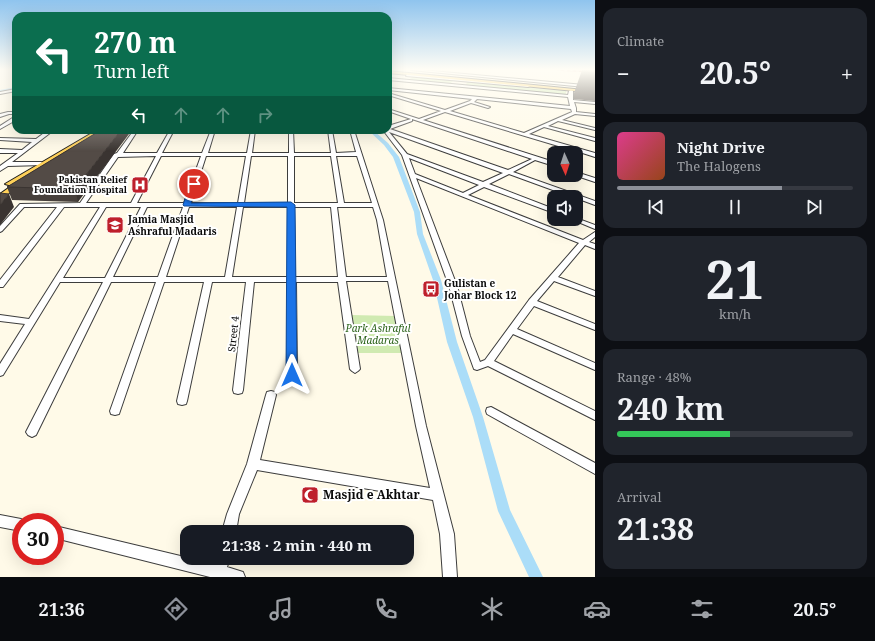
<!DOCTYPE html>
<meta charset="utf-8">
<style>
body{margin:0;font-family:"Noto Serif",serif;background:#20242c;color:#f1f3f6;height:100vh;display:flex;flex-direction:column;font-size:15px;white-space:nowrap}
*{box-sizing:border-box;margin:0}
p{font-size:13px;color:#9ea1a6}
.icon{flex:none;width:22px;height:22px;fill:none;stroke:currentColor;stroke-width:2;stroke-linecap:round;stroke-linejoin:round}
.map{position:relative;flex:1;overflow:hidden}
.drawer{display:flex;flex-direction:column;gap:8px;padding:8px;background:#0d0f14;width:280px}
.drawer>*{flex:none}
.hud{position:absolute;left:12px;top:12px;width:380px;height:122px;border-radius:12px;box-shadow:0 4px 16px #0002;background:#0b6e4f;color:#fff;overflow:hidden}
.needle{width:26px;rotate:177deg}
.controls{position:absolute;left:547px;top:146px;display:grid;gap:8px}
.controls a{display:grid;place-items:center;width:36px;height:36px;border-radius:8px;background:#171b24;box-shadow:0 4px 16px #0002;font-size:20px}
.speed{position:absolute;left:12px;top:513px;display:flex;gap:8px;font-size:20px;font-weight:700;text-align:center}
.speed>*{display:grid;place-content:center;width:52px;height:52px;border-radius:50%;background:#171b24;box-shadow:0 4px 16px #0002;line-height:1}
.speed .limit{border:6px solid #d22;background:#fff;color:#111}
.pin{position:absolute;display:grid;place-items:center;width:34px;height:34px;color:#fff;margin:-17px;border:2px solid #fff;border-radius:50%;box-shadow:0 1px 4px #0007}
.me{position:absolute;width:44px;margin:-22px;rotate:0deg;stroke-linejoin:round;filter:drop-shadow(0 0 3px #0008)}
.turn{display:flex;align-items:center;gap:14px;height:84px;padding:0 16px;font-size:18px}
.turn .icon{width:52px;height:52px;stroke-width:2.5}
.turn b{display:block;font-size:28px;line-height:34px}
.lanes{display:flex;align-items:center;height:38px;padding:0 16px;background:#0003;justify-content:center;gap:20px;direction:ltr}
.lanes .off{opacity:.35}
.big{font-size:30px;font-weight:700;line-height:1.1}
.drawer .card{flex:1;display:flex;flex-direction:column;justify-content:center;gap:6px;min-width:0;padding:0 14px;border-radius:12px;background:#20242c}
.drawer .dial{align-items:center;gap:0}
.dial b{font-size:52px;line-height:1}
.song{display:flex;align-items:center;gap:12px}
.cover{width:48px;height:48px;border-radius:6px;background:linear-gradient(135deg,hsl(330 70% 55%),hsl(20 70% 35%))}
.played{height:4px;border-radius:2px;background:linear-gradient(90deg,#8c9099 70%,#363941 70%)}
.keys{display:flex;justify-content:space-around;direction:ltr}
.heat{display:flex;justify-content:space-between;align-items:center;font-size:22px;direction:ltr}
.charge{height:6px;border-radius:3px;background:linear-gradient(90deg,#34c759 48%,#363941 0)}
.trip{position:absolute;left:180px;top:525px;width:234px;height:40px;border-radius:12px;background:#171b24;box-shadow:0 4px 16px #0002;font-weight:700;line-height:40px;text-align:center}
.dock{display:flex;height:64px;justify-content:space-around;align-items:center;background:#090b0e;color:#9ea1a6}
.dock .icon{width:28px;height:28px}
.dock .current{color:#8c9099}
.dock b{font-size:18px;color:#f1f3f6}
main{display:flex;flex:1;min-height:0}
.map>svg:first-child{display:block}
</style>
<main>
<div class="map">
<svg width="595" height="577" viewBox="0 0 595 577">
<rect width="100%" height="100%" fill="#fffae8"/>
<!-- green -->
<path fill="#d0eab1" d="M413 76 454 80 450 84 409 80Z
M467 82 566 91V95L466 85Z
M351 315 396 316 404 353H355Z"/>
<g fill="none" stroke-linecap="round" stroke-linejoin="round">
<!-- canal -->
<path fill="#abddf8" fill-rule="evenodd" d="M16 87V89L0 92V90Z
M368 130H373L388 143 399 157 420 212 423 234 441 280 457 342 483 417 510 510 543 577H529L498 511 473 417 447 342 433 280 417 234 414 212 393 157 384 145Z"/>
<!-- minor casing -->
<g stroke="#3d3d3d" stroke-width="2">
<path id="minor" d="M411 70H422L595 86V88Z
M407 74 528 85 530 86 528 87 406 76Z
M388 78 568 95 569 91 571 90 573 91V100L595 102V104L574 102 576 108V112L595 114V116L575 114 562 120 595 128V130L558 121 548 126 595 138V141L544 127 529 134 595 153V157L570 149 563 153H556L565 148 445 112 423 120 554 162V166L535 160 513 172 595 201V205L576 198V197H572L509 174 489 184 554 209V213L484 187 468 195 583 240 595 232V237L589 242 595 244V249L585 245 558 277 595 291V296L554 281 537 301 595 324V330L534 306 517 329 595 363V370L513 334 494 361 595 411V420L488 366 477 370 474 369 462 336 449 286 402 155 383 130H388V126L411 119 388 111V109L419 119 441 111 388 95V93L445 110 470 101 472 99 388 90V88L570 106 568 97 388 80ZM477 99 571 109 572 112 524 133 450 111 471 103 488 108 490 107 474 102ZM412 119 532 159 508 170 390 129 412 121ZM389 132 503 173 483 182 407 154ZM409 158 479 185 463 193 415 174ZM416 178 579 243 529 300 485 360 480 362 470 336 457 286Z
M16 89V91L0 94V92Z
M8 112H16V114H9L0 117V114Z
M14 117H16V120L0 129V126Z
M48 130H97L95 131 50 133 12 162H41L44 164 43 165 8 166 0 171V166L18 153H0V149L22 150 32 142 0 140V138L36 139Z
M134 130H138L123 153H157L170 130H174L162 153H202L211 130H215L208 153H247L251 130H255L252 153H289V130H293L294 153H331L328 130H332L336 153 356 152 350 130H354L383 220 426 426 454 534 457 577H443L440 534 433 500 257 470 239 514 236 532H222L227 514 247 464 266 395 267 392 271 391 275 392 276 395 260 460 430 488 416 426 388 281H346L360 369 358 371 355 373 352 371 350 369 338 282H296L297 375 295 378 292 379 289 378 287 375 288 282H254L243 390 242 393 238 394 234 393 233 390 246 282H212L187 401 186 404 182 405 178 404 177 401 204 282H164L120 411 119 414 115 415 111 414 110 411 156 282H111L36 435 32 437 28 435 26 432 103 282H60L3 375 0 376V364L25 324 0 321V315L29 319 100 207H64L3 287H0V280L57 207H24L2 231 0 232V226L20 204 80 203 114 154 117 153ZM156 156 131 203H86L118 157ZM161 156H201L184 203H137ZM206 156H246L238 203H191ZM251 156H288V203H244ZM294 156H331L338 203H294ZM336 156H357L372 203H344ZM106 207H141L105 278H63ZM147 207H183L158 277H113ZM189 207H237L225 277H166ZM243 207H288V277H232ZM294 207H331L338 277H295ZM337 207H373L377 220 387 277H346Z
M576 172 595 178V182L574 175H576Z
M576 218 595 225V229L571 219H576Z
M491 407 595 463V474L487 414 486 411 487 408Z
M0 515 21 519 26 522H21V531L0 527Z
M55 526 214 564 216 558H230L227 567 243 572 245 577H210L55 538Z"/>
</g>
<!-- major casing -->
<g stroke="#1b1b1b" stroke-width="2">
<path id="major" d="M388 71 595 91V93L388 73Z
M97 130H104L12 186 5 184Z
M17 182 24 184 0 199V194Z"/>
</g>
<!-- minor -->
<use href="#minor" fill="#fff" fill-rule="evenodd"/>
<!-- major -->
<use href="#major" fill="#fed059" fill-rule="evenodd"/>
<!-- rail casing -->
<g stroke="#be1f2b" stroke-width="1.5">
<path id="rail" d="M558 70 595 72"/>
</g>
<!-- rail -->
<use href="#rail" stroke="#fff" stroke-width="1" stroke-dasharray="3" stroke-linecap="butt"/>
</g>
<!-- wall -->
<path fill="#47403c" d="M582 70H595V101L574 99V93Z
M101 130 78 202 12 200 7 187Z"/>
<!-- shaded-wall -->
<path fill="#3a3431" d="M121 130H132L78 202 75 189Z
M9 194 14 207 0 225V205Z"/>
<!-- building -->
<path fill="#534b46" stroke="#3a3431" d="M583 70H595V73L583 72Z
M101 130H121L75 189 7 187Z
M0 193 9 194 0 205Z"/>
<!-- sky -->
<linearGradient id="sky" x2="0" y2="1"><stop stop-color="#8fc4ee"/><stop offset="0.46" stop-color="#fffdf5"/><stop offset="1" stop-color="#fffdf5" stop-opacity="0"/></linearGradient>
<rect width="595" height="151" fill="url(#sky)"/>
<!-- route -->
<path fill="#1a73e8" stroke="#114b97" d="M194 182 197 184 191 203 291 202 295 205 297 375 296 378H288L286 375 287 207 184 206 183 205 190 184Z"/>
<!-- icons -->
<defs>
<g id="hospital-square" transform="scale(0.9)"><rect x="-9" y="-9" width="18" height="18" rx="4" fill="#be1f2b" stroke="#fff"/><path d="M-5-5h3v3.5h4V-5h3V5h-3V1.5h-4V5h-3Z" fill="#fff"/></g>
<g id="university-square" transform="scale(0.9)"><rect x="-9" y="-9" width="18" height="18" rx="4" fill="#be1f2b" stroke="#fff"/><path d="M0-5L7-2L0 1L-7-2ZM-4 1L0 2.5L4 1V4Q0 6-4 4Z" fill="#fff"/></g>
<g id="bus-square" transform="scale(0.9)"><rect x="-9" y="-9" width="18" height="18" rx="4" fill="#be1f2b" stroke="#fff"/><path d="M-5-6H5V4H4V6H2V4H-2V6H-4V4H-5ZM-3.5-4V0h7V-4ZM-3.5 1.2v1.5H-2V1.2ZM2 1.2v1.5H3.5V1.2Z" fill="#fff"/></g>
<g id="mosque-square" transform="scale(0.9)"><rect x="-9" y="-9" width="18" height="18" rx="4" fill="#be1f2b" stroke="#fff"/><path d="M3.5-4.9A6 6 0 1 0 3.5 4.9A5 5 0 1 1 3.5-4.9Z" fill="#fff"/></g>
</defs>
<g fill-rule="evenodd">
<use href="#hospital-square" x="140" y="185"/>
<use href="#university-square" x="115" y="225"/>
<use href="#bus-square" x="431" y="289"/>
<use href="#mosque-square" x="310" y="495"/>
</g>
<g text-anchor="middle" stroke-width="4" stroke-linejoin="round" paint-order="stroke">
<!-- far-poi labels -->
<g font-size="9" font-weight="bold" fill="#0a0a0a" stroke="#fff" text-anchor="end">
<text x="127" y="183">Pakistan Relief<tspan x="127" dy="10">Foundation Hospital</tspan></text>
</g>
<!-- poi labels -->
<g font-size="10" font-weight="bold" fill="#0a0a0a" stroke="#fff" text-anchor="start">
<text x="128" y="223">Jamia Masjid<tspan x="128" dy="12">Ashraful Madaris</tspan></text>
<text x="444" y="287">Gulistan e<tspan x="444" dy="12">Johar Block 12</tspan></text>
</g>
<!-- park labels -->
<g font-size="10" font-style="italic" fill="#2b631a" stroke="#fff">
<text x="378" y="332">Park Ashraful<tspan x="378" dy="12">Madaras</tspan></text>
</g>
<!-- street labels -->
<g font-size="10" fill="#0a0a0a" stroke="#fff">
<text transform="translate(233 334) rotate(-84)" y="4">Street 4</text>
</g>
<!-- near-poi labels -->
<g font-size="12" font-weight="bold" fill="#0a0a0a" stroke="#fff" text-anchor="start">
<text x="323" y="499">Masjid e Akhtar</text>
</g>
</g>
</svg>
<div class="controls">
<a><svg class="needle" viewBox="-14 -14 28 28"><path d="M0-13l5 13h-10z" fill="#e53935"/><path d="M0 13l5-13h-10z" fill="#9ea1a6"/></svg></a>
<a><svg class="icon" aria-label="sound" viewBox="0 0 24 24"><path d="M4 9h4l5-4v14l-5-4H4zM17 9q2 3 0 6"/></svg></a>
</div>
<div class="speed"><div class="limit">30</div></div>
<div class="pin" style="left:194px;top:184px;background:#d93025"><svg class="icon" aria-label="arrive" viewBox="0 0 24 24"><path d="M6 21V4h12l-3 4 3 4H6"/></svg></div>
<svg class="me" style="left:292px;top:375px" viewBox="-20 -20 40 40"><path d="M0-17L14 15 0 8-14 15z" fill="#1a73e8" stroke="#fff" stroke-width="4"/></svg>
<div class="trip">21:38 · 2 min · 440 m</div>
<div class="hud">
<div class="turn"><svg class="icon" aria-label="left" viewBox="0 0 24 24"><path d="M17 20v-9H6M10 6l-5 5 5 5"/></svg><div><b>270 m</b>Turn left</div></div>
<div class="lanes"><svg class="icon" aria-label="left" viewBox="0 0 24 24"><path d="M17 20v-9H6M10 6l-5 5 5 5"/></svg><svg class="icon off" aria-label="ahead" viewBox="0 0 24 24"><path d="M12 20V5M6 11l6-6 6 6"/></svg><svg class="icon off" aria-label="ahead" viewBox="0 0 24 24"><path d="M12 20V5M6 11l6-6 6 6"/></svg><svg class="icon off" aria-label="right" viewBox="0 0 24 24"><path d="M7 20v-9h11M14 6l5 5-5 5"/></svg></div>
</div>
</div>
<section class="drawer">
<div class="card"><p>Climate</p>
<div class="heat"><a>−</a><b class="big">20.5°</b><a>+</a></div>
</div>
<div class="card">
<div class="song"><i class="cover"></i><div><b>Night Drive</b><p>The Halogens</p></div></div>
<div class="played"></div>
<div class="keys"><svg class="icon" aria-label="previous" viewBox="0 0 24 24"><path d="M18 5L8 12l10 7zM5 5v14"/></svg><svg class="icon" aria-label="pause" viewBox="0 0 24 24"><path d="M8 5v14M16 5v14"/></svg><svg class="icon" aria-label="next" viewBox="0 0 24 24"><path d="M6 5l10 7-10 7zM19 5v14"/></svg></div>
</div>
<div class="card dial"><b>21</b><p>km/h</p></div>
<div class="card"><p>Range · 48%</p><b class="big">240 km</b><div class="charge"></div></div>
<div class="card"><p>Arrival</p><b class="big">21:38</b></div>
</section>
</main>
<nav class="dock">
<b>21:36</b>
<svg class="icon current" aria-label="directions" viewBox="0 0 24 24"><path d="M12 3l9 9-9 9-9-9zM9 14v-3h6M13 9l2 2-2 2"/></svg>
<svg class="icon" aria-label="music" viewBox="0 0 24 24"><path d="M9 18V5l10-2v13"/><circle cx="6" cy="18" r="3"/><circle cx="16" cy="16" r="3"/></svg>
<svg class="icon" aria-label="phone" viewBox="0 0 24 24"><path d="M5 4h4l2 5-3 2q2 4 5 5l2-3 5 2v4C11 20 4 13 5 4z"/></svg>
<svg class="icon" aria-label="climate" viewBox="0 0 24 24"><path d="M12 3v18M4 7l16 10M4 17L20 7"/></svg>
<svg class="icon" aria-label="car" viewBox="0 0 24 24"><path d="M5 17H2v-5l4-1 3-4h7l3 4 3 1v5h-3M9 17h6M6 11h13"/><circle cx="7" cy="17" r="2"/><circle cx="17" cy="17" r="2"/></svg>
<svg class="icon" aria-label="filters" viewBox="0 0 24 24"><path d="M4 7h16M4 17h16"/><circle cx="9" cy="7" r="2"/><circle cx="15" cy="17" r="2"/></svg>
<b>20.5°</b>
</nav>
